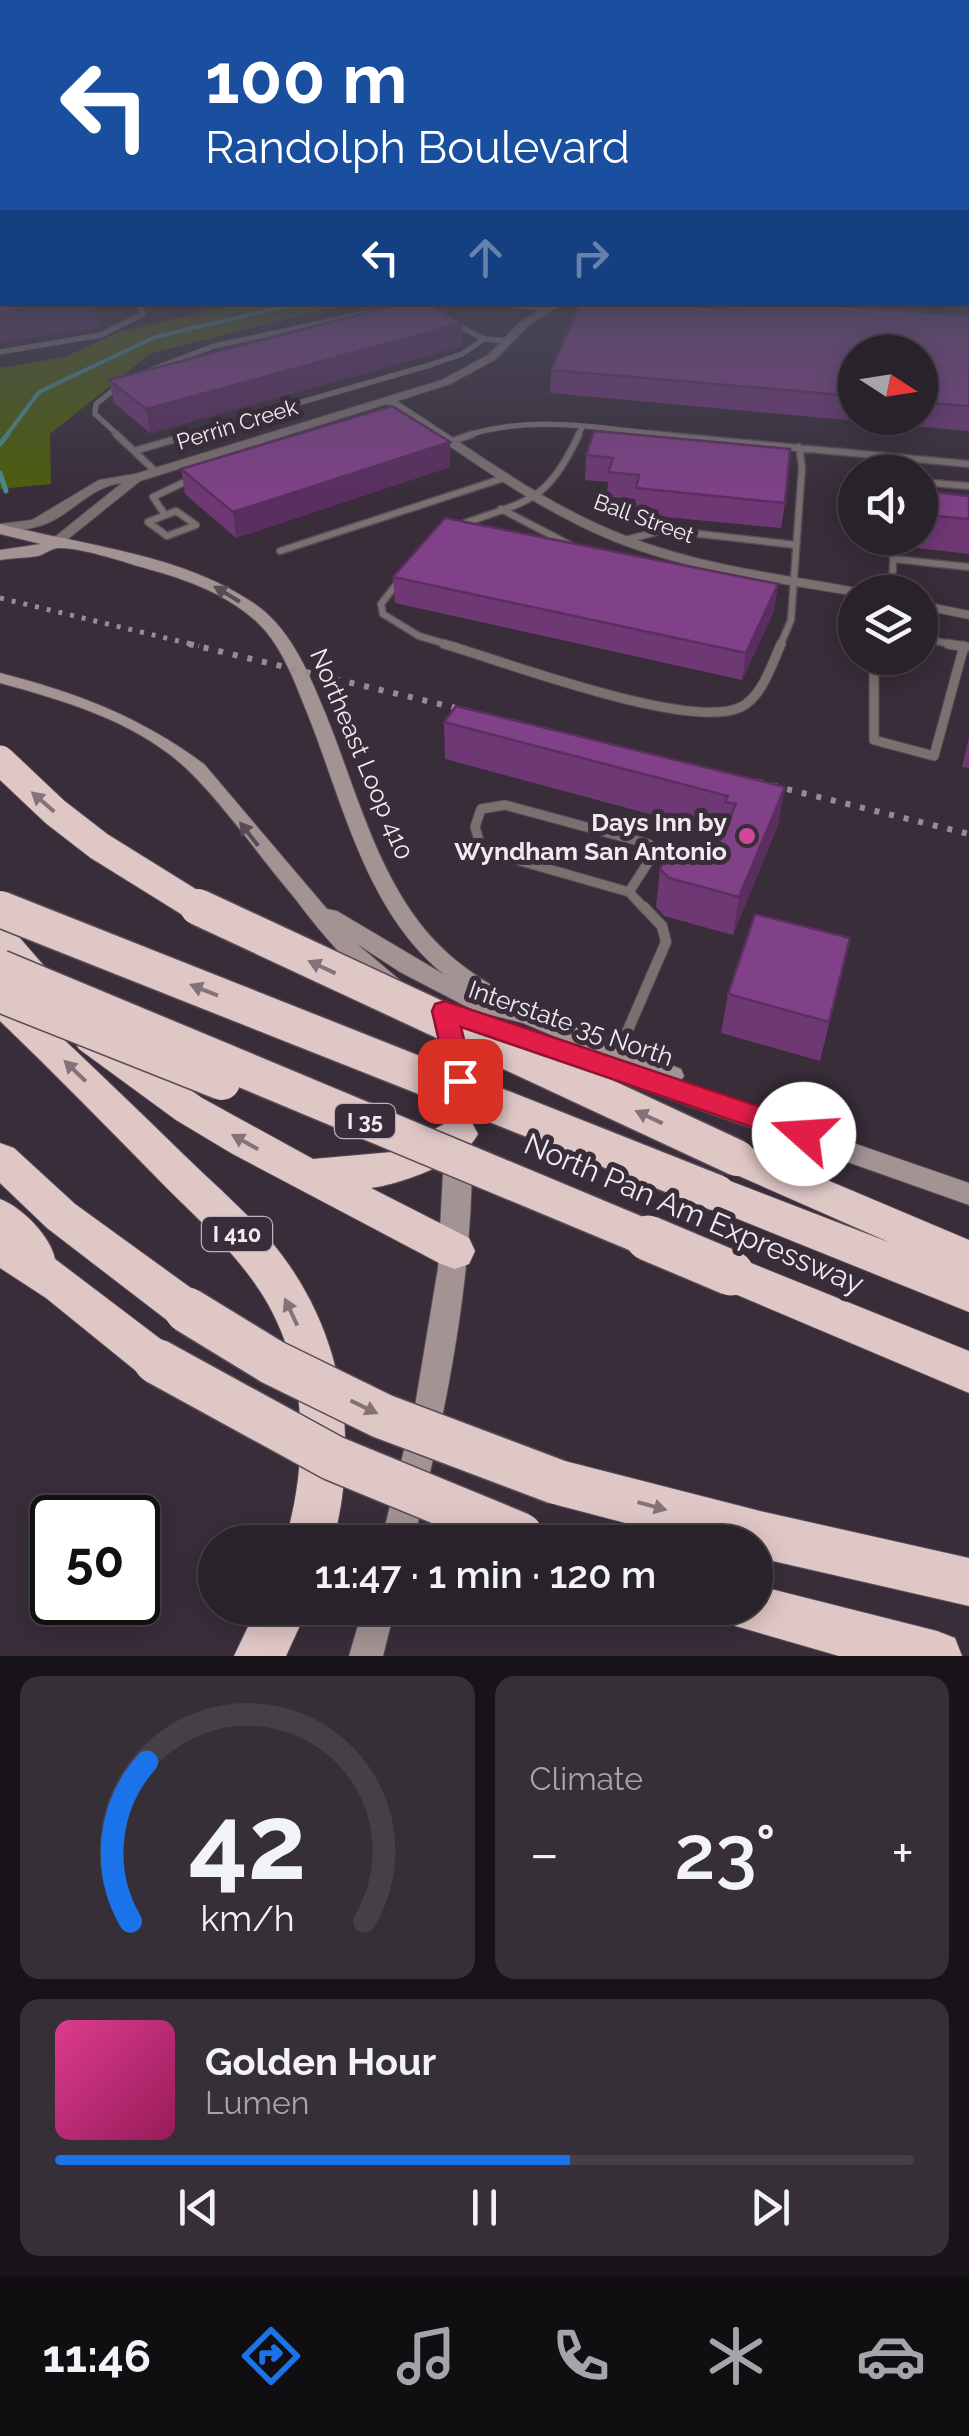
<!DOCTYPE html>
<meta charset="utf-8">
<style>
body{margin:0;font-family:Raleway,sans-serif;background:#362f37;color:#f1f3f6;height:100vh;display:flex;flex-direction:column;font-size:38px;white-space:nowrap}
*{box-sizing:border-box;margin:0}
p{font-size:32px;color:#a5a4a9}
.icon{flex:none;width:55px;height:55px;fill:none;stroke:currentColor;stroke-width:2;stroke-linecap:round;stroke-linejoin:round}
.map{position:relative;height:1656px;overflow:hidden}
.side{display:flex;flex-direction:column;gap:20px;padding:20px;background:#171318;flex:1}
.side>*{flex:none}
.top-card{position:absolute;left:0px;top:0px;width:970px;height:305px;box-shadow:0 5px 25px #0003,0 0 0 2px #463f47;background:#1a4fa0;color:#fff;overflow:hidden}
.needle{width:65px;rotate:102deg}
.tools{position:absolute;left:838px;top:335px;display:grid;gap:20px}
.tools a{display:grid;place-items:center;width:100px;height:100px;border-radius:50%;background:#2a222b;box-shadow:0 5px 25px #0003,0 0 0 2px #463f47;font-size:50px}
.speed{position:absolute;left:30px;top:1495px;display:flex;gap:20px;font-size:50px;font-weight:700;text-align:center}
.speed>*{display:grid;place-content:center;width:130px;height:130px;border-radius:50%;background:#2a222b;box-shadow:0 5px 25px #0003,0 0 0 2px #463f47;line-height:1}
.speed .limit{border:5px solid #111;border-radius:15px;background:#fff;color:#111}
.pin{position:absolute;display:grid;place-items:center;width:85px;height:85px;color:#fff;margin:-42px;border-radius:20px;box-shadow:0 5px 15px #0006}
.me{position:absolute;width:110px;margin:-55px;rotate:289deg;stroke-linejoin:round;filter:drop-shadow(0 0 8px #0008)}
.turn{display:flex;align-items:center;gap:35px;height:210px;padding:0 40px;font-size:45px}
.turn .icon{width:130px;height:130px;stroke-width:2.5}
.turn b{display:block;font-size:70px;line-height:85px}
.lanes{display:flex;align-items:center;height:95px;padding:0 40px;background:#0003;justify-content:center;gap:50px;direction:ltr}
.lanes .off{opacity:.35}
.big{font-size:75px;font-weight:600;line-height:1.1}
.side .tile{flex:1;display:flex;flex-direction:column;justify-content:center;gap:15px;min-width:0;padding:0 35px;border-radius:20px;background:#362f37}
.side .dial{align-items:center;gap:0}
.dial svg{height:260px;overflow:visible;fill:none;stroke:#463f47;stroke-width:7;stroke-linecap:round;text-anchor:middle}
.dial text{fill:#f1f3f6;stroke:none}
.song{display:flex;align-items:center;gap:30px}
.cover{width:120px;height:120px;border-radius:15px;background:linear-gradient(135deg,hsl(330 70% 55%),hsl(330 70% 35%))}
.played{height:10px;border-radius:5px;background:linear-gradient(90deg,#1a73e8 60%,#463f47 60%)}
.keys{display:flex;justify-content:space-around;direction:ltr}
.heat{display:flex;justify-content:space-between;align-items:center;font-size:55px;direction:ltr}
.side .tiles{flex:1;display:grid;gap:20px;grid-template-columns:1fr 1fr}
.tile:last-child{grid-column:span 2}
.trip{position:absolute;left:198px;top:1525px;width:575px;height:100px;border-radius:50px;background:#2a222b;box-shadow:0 5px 25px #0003,0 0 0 2px #463f47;font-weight:600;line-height:100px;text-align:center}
.dock{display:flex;height:160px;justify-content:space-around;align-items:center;background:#110e11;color:#a5a4a9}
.dock .icon{width:70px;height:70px}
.dock .current{color:#1a73e8}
.dock b{font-size:45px;color:#f1f3f6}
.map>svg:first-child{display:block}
</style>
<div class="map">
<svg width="969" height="1656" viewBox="0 0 969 1656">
<rect width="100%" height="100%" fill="#382d39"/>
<!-- green -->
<path fill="#4c5d0a" d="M240 303H352L151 353 50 434 51 484 0 489V368L65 357 119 332Z"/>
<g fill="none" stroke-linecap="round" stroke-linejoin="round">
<!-- stream-far1 -->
<path stroke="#498c91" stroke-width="4" d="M6 436 39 392 155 337 303 302"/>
<!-- stream -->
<path stroke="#498c91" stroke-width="5" d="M0 444 8 434
M0 473 6 491"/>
<!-- service-far3 casing -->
<g stroke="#564b57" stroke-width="6">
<path id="service-far3" d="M496 302 547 309
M730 302 728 309 749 310
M821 302 855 305
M938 302 969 305
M451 322 484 339 508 341
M0 352 101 335 143 314 139 302
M133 377 214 346 368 313
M119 436 95 414 96 404 120 385
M184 436 430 365 462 354 484 339
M466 436C533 413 608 430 677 436
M578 436 582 427"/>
</g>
<!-- service-far2 casing -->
<g stroke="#564b57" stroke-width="9">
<path id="service-far2" d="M116 434 154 470
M650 434 969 464
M453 441 473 434
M134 451 193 434
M920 482 969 486
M501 509 570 545
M176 511 196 525 167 536 148 522Z
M165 515 153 497 193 478
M457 526C526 500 546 506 579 434
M625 540 665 530 796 545
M280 551 507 477
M893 559 969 567
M399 581 381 604 383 614 419 636 453 646
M892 592 894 538
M920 638 961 646
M780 646 791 620 802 467 799 447"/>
</g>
<!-- service-far1 casing -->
<g stroke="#564b57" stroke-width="11">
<path id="service-far1" d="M444 644C503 661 691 732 741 707 762 697 772 664 781 644
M948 644 966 647
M874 658V740L934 756 964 646
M505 805 649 844 654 853 629 892 482 850 475 827 481 809Z
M629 892 646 910"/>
</g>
<!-- service casing -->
<g stroke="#564b57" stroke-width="12">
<path id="service" d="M618 1053 666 942 662 926 644 907"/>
</g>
<!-- minor casing -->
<g stroke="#564b57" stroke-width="2">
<path id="minor" d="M968 286H969V292H968Z
M553 302H566L528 326 496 359 450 384 397 401C471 448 544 505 626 536 700 565 779 574 856 588L863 592H855V596C775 582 692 572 616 542 533 509 461 452 387 404L140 481 58 547H48L46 544 122 483C94 486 78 507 54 520 37 529 18 531 0 532V524L32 520 99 480 135 474 442 380 488 355 520 322Z
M920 601 969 611V619L920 609Z"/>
</g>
<!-- secondary casing -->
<g stroke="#564b57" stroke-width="2">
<path id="secondary" d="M0 524C85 546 186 554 259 607 293 633 310 676 326 715 357 791 379 885 439 945 496 1003 606 1038 681 1069L684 1076 679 1083 969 1183V1205L485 1034 481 1028 485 1022 493 1019 602 1057 523 1023 475 1011 400 972 357 944 401 981 398 987C367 996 311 919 293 896 259 856 228 810 191 773 141 723 66 701 0 683V673C75 692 141 717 204 764L327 909 337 911 445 975C367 914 343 803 308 715 295 683 283 647 257 622 228 595 186 579 148 569 127 563 80 547 59 548 52 548 45 554 38 556 26 558 12 558 0 560V550L41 544 0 534Z
M447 1013 455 1016 459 1022C493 1183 454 1384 413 1542H381L415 1406 438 1268 446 1115 442 1062 435 1022 439 1016Z
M363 1608H395L383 1656H349Z"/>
</g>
<!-- motorway casing -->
<g stroke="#564b57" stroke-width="2">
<path id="motorway" d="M0 925 12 929 52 975 57 984 52 993C31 999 8 980 0 959 0 951 0 935 0 925Z
M0 987 12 991C70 1045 127 1099 184 1155 220 1190 260 1223 289 1265 346 1347 358 1448 333 1542H285C309 1459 309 1366 260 1291 232 1248 192 1214 157 1178 105 1125 53 1072 0 1021Z
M91 1025 103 1029 202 1098 313 1159 392 1152 446 1123 459 1119 472 1123 478 1134C464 1162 401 1184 371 1188L469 1238 475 1251 469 1264 455 1269 441 1264 231 1153 176 1120 79 1049 73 1039 79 1029Z
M737 1142 969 1240V1312L703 1205 697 1193 703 1181 717 1176 891 1243 723 1169 718 1158 723 1147Z
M0 1143 14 1148 75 1204 202 1296 208 1310 202 1324 187 1329 172 1324 47 1228 0 1183Z
M0 1199C22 1207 51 1237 55 1259L171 1347 178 1361 171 1375 156 1381 141 1375 46 1298 0 1268Z
M731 1255 969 1351V1393L716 1286 710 1273 716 1260Z
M557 1459 760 1511 969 1558V1606L755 1557V1542H698L557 1505 541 1498 534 1482 541 1466Z
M755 1585 937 1631 955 1638 962 1656H839L732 1625 724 1608H755Z
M257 1608H308L286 1656H234Z"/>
</g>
<!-- service-far3 -->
<use href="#service-far3" stroke="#7a7070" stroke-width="5"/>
<!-- service-far2 -->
<use href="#service-far2" stroke="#7a7070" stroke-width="6"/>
<!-- service-far1 -->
<use href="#service-far1" stroke="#7a7070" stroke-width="9"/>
<!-- service -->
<use href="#service" stroke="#7a7070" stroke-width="10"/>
<!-- minor -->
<use href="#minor" fill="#7a7070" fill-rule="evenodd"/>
<!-- secondary -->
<use href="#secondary" fill="#a39393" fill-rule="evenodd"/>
<!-- motorway -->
<use href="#motorway" fill="#dfc7c6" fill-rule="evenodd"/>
<!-- rail-far1 -->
<path stroke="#958c96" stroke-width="5" stroke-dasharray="4 8" stroke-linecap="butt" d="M0 598 199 646"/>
<!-- rail -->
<path stroke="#958c96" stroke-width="6" stroke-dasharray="5 10" stroke-linecap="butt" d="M189 644 481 714
M758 782 969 834"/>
<!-- motorway-bridge-far2 casing -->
<g stroke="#564b57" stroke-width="31" stroke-linecap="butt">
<path id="motorway-bridge-far2" d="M0 760 55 812 99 846 202 910"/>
</g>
<!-- motorway-bridge-far1 casing -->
<g stroke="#564b57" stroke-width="39" stroke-linecap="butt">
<path id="motorway-bridge-far1" d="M198 907 737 1158
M0 909 717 1193
M0 968 654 1241
M0 994 222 1082"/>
</g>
<!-- motorway-bridge casing -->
<g stroke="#564b57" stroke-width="48" stroke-linecap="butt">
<path id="motorway-bridge" d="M648 1238 731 1273
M187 1310 272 1362 382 1416 557 1482
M156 1361 333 1458 520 1535"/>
</g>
<!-- motorway-bridge-far2 -->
<use href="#motorway-bridge-far2" stroke="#dfc7c6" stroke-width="29"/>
<!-- motorway-bridge-far1 -->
<use href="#motorway-bridge-far1" stroke="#dfc7c6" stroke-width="36"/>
<!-- motorway-bridge -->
<use href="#motorway-bridge" stroke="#dfc7c6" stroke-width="45"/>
</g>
<!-- wall -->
<path fill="#6e3875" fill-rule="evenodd" d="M741 310 969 316V431L550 393 551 370ZM855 352H920V418H855Z
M462 346 150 433 114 403 109 380Z
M594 431 785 503 781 528 634 514 635 499 607 497 608 482 585 480 586 455Z
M450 467 236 538 185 494 181 469Z
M924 491 969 496V554L917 548V538H920V509Z
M393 577 778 584 774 611 742 680 395 603Z
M444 722 785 787 778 825 733 935 664 916 656 907 660 869 700 856 717 847 720 840V833L445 759Z
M969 737V768L962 767Z
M850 938 820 1061 721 1033 728 994Z"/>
<!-- shaded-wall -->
<path fill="#5a2e5f" d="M73 302H94L99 328 0 342V312Z
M462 323V346L150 433 146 409Z
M450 442V467L236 538 233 512Z
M778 584 774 611 742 680 746 653Z
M785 787 778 825 733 935 739 897Z"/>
<!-- building -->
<path fill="#804188" stroke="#5a2e5f" stroke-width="2.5" d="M0 268H2V302H73L0 312Z
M407 302H424L462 323 146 409 109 380Z
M581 302H643L741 310 742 302H793L969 316V406L920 402V352H855V396L551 370Z
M392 406 450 442 233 512 181 469Z
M594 431 790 449 785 503 636 488 639 475 608 472 613 458 586 455Z
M924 491 969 496V519L925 515Z
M445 518 778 584 746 653 393 577Z
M456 706 785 787 739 897 669 878 660 869 669 848 700 856 705 844 717 847 736 804 725 802 728 796 444 722Z
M755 914 850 938 829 1022 728 994Z"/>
<!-- one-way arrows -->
<defs><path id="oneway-solid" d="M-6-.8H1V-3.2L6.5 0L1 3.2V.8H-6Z" transform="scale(2.5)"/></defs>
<g fill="#584c54">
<use href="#oneway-solid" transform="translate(227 594) rotate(-149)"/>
<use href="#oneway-solid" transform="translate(249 834) rotate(-128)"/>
</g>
<g fill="#837278">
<use href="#oneway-solid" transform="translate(43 802) rotate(-139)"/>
<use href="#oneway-solid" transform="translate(322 967) rotate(-155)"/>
<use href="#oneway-solid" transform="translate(204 990) rotate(-158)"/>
<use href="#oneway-solid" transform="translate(75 1071) rotate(-136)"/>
<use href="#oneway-solid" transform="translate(649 1117) rotate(-155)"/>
<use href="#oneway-solid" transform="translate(245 1142) rotate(-151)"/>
<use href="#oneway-solid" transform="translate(291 1312) rotate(-115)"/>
<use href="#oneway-solid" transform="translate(364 1407) rotate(26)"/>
<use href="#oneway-solid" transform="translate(652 1506) rotate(15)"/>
</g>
<!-- sky -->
<linearGradient id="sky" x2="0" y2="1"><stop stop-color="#1f191f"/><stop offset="0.54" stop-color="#4d4c5f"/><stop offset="1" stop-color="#4d4c5f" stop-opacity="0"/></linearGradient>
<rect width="969" height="500" fill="url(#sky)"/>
<!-- route -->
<path fill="#e11d48" stroke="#92132f" stroke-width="2.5" d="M445 1001 814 1125 818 1134 814 1142 804 1145 461 1027 474 1081 469 1088 460 1092 450 1088 432 1011 435 1004Z"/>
<!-- markers -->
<circle fill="#d1479c" stroke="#382d39" stroke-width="4" cx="747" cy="836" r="10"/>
<g text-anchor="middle" stroke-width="10" stroke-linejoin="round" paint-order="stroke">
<!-- far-street labels -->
<g font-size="22" fill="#f1eaf2" stroke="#382d39">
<text transform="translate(237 424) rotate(-17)" y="8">Perrin Creek</text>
<text transform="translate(644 518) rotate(20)" y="8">Ball Street</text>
</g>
<!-- shield labels -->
<g fill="#382d39" stroke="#bab1ba" stroke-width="2.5">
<rect x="335" y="1104" width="60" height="34" rx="8"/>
<rect x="202" y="1217" width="70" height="34" rx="8"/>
</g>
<g font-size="22" font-weight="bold" fill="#f1eaf2">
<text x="365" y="1129">I 35</text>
<text x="237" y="1242">I 410</text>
</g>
<!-- street labels -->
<g font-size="25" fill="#f1eaf2" stroke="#382d39">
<text transform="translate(362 754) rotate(67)" y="9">Northeast Loop 410</text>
<text transform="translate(571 1023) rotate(19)" y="9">Interstate 35 North</text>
</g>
<!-- poi labels -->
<g font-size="25" font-weight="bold" fill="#f1eaf2" stroke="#382d39" text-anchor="end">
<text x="727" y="831">Days Inn by<tspan x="727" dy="29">Wyndham San Antonio</tspan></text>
</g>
<!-- near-street labels -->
<g font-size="30" fill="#f1eaf2" stroke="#382d39">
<text transform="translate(694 1214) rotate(23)" y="10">North Pan Am Expressway</text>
</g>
</g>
</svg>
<div class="tools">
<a><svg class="needle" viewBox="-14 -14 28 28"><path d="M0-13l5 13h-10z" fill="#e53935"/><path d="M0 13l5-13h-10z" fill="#a5a4a9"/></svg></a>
<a><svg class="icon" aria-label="sound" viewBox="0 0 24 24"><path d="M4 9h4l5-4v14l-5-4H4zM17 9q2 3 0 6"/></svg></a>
<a><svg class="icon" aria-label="layers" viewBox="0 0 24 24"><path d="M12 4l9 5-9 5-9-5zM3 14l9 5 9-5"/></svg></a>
</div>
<div class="speed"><div class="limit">50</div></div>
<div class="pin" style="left:460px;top:1081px;background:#d93025"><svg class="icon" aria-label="arrive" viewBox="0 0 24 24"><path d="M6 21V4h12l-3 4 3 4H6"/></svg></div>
<svg class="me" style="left:804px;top:1134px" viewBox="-20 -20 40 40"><circle r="19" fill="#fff"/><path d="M0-13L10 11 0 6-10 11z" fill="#e11d48"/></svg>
<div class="trip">11:47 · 1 min · 120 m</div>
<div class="top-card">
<div class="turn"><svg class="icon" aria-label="left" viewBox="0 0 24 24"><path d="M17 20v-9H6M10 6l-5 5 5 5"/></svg><div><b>100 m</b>Randolph Boulevard</div></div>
<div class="lanes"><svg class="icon" aria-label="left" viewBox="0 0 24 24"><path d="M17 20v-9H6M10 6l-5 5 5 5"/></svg><svg class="icon off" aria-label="ahead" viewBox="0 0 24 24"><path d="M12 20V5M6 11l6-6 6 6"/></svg><svg class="icon off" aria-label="right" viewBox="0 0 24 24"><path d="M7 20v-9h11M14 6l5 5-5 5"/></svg></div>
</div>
</div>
<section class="side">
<div class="tiles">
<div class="tile dial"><svg viewBox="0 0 100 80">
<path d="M14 69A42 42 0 1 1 86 69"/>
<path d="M14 69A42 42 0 0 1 19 20" stroke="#1a73e8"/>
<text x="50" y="56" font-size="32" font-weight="700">42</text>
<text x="50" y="72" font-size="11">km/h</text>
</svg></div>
<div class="tile"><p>Climate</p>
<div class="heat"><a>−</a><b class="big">23°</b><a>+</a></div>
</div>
<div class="tile">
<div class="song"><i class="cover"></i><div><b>Golden Hour</b><p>Lumen</p></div></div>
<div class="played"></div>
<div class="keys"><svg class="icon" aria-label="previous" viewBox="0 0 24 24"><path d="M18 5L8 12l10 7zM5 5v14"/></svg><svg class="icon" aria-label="pause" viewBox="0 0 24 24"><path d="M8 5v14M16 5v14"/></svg><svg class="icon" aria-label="next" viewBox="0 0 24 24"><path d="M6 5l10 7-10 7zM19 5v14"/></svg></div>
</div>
</div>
</section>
<nav class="dock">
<b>11:46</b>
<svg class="icon current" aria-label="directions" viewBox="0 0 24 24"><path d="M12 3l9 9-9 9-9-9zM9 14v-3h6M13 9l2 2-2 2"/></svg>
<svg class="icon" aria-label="music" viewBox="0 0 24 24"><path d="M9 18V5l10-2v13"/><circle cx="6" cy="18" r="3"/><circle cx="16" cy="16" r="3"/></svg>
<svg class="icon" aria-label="phone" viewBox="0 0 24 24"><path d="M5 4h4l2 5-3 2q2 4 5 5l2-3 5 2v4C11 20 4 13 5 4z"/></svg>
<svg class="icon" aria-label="climate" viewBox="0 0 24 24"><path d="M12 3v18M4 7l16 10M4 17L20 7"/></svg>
<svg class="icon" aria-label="car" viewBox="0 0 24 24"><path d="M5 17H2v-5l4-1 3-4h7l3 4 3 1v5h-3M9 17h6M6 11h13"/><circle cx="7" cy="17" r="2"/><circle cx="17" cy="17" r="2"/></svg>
</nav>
